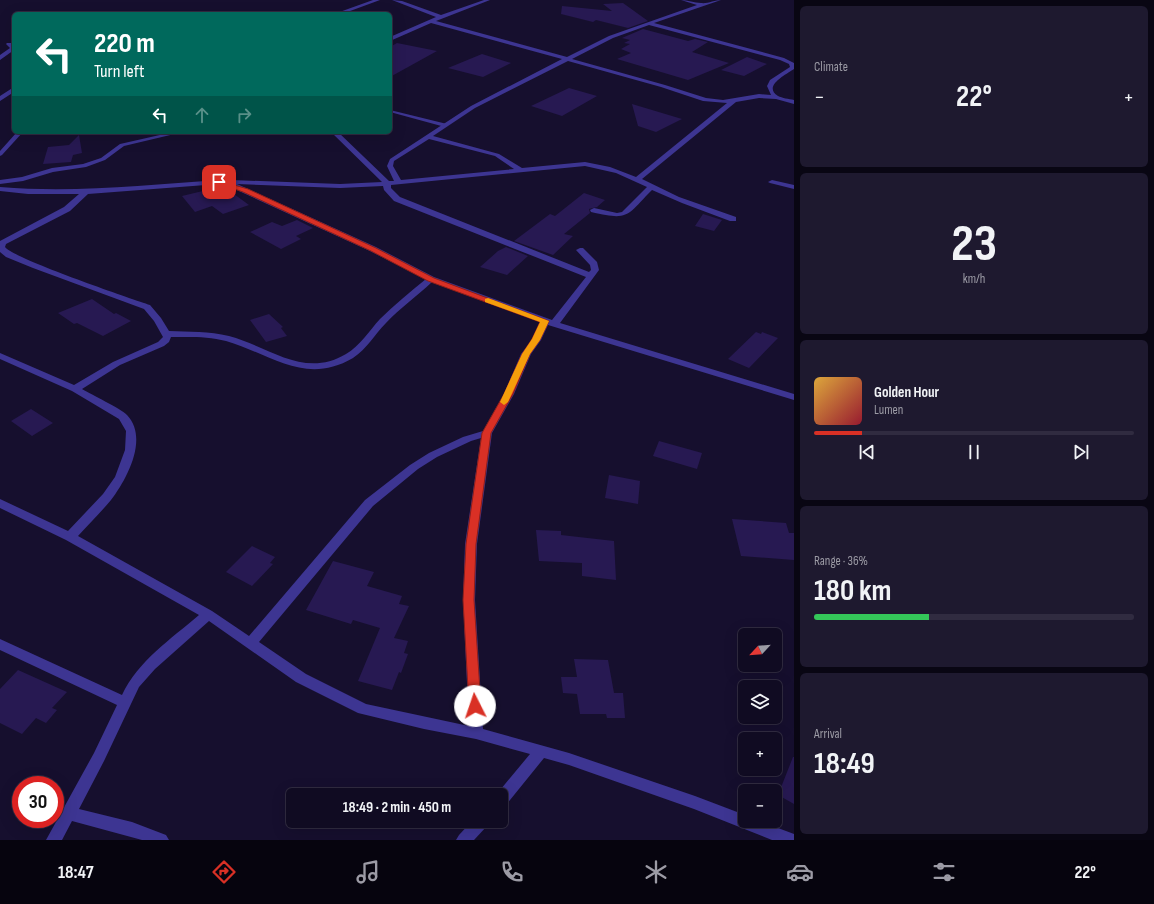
<!DOCTYPE html>
<meta charset="utf-8">
<style>
body{margin:0;font-family:"Sofia Sans Condensed",sans-serif;background:#1e192f;color:#f1f3f6;height:100vh;display:flex;flex-direction:column;font-size:15px;white-space:nowrap}
*{box-sizing:border-box;margin:0}
p{font-size:13px;color:#9c9ba5}
.icon{flex:none;width:22px;height:22px;fill:none;stroke:currentColor;stroke-width:2;stroke-linecap:round;stroke-linejoin:round}
.map{position:relative;flex:1;overflow:hidden}
.drawer{display:flex;flex-direction:column;gap:6px;padding:6px;background:#090613;width:360px}
.drawer>*{flex:none}
.banner{position:absolute;left:12px;top:12px;width:380px;height:122px;border-radius:6px;box-shadow:0 4px 16px #0002,0 0 0 1px #302b40;background:#00695c;color:#fff;overflow:hidden}
.needle{width:26px;rotate:244deg}
.tools{position:absolute;left:738px;top:628px;display:grid;gap:8px}
.tools a{display:grid;place-items:center;width:44px;height:44px;border-radius:6px;background:#100b22;box-shadow:0 4px 16px #0002,0 0 0 1px #302b40;font-size:20px}
.speed{position:absolute;left:12px;top:776px;display:flex;gap:8px;font-size:20px;font-weight:700;text-align:center}
.speed>*{display:grid;place-content:center;width:52px;height:52px;border-radius:50%;background:#100b22;box-shadow:0 4px 16px #0002,0 0 0 1px #302b40;line-height:1}
.speed .limit{border:6px solid #d22;background:#fff;color:#111}
.pin{position:absolute;display:grid;place-items:center;width:34px;height:34px;color:#fff;margin:-17px;border-radius:8px;box-shadow:0 2px 6px #0006}
.me{position:absolute;width:44px;margin:-22px;rotate:356deg;stroke-linejoin:round;filter:drop-shadow(0 0 3px #0008)}
.turn{display:flex;align-items:center;gap:14px;height:84px;padding:0 16px;font-size:18px}
.turn .icon{width:52px;height:52px;stroke-width:2.5}
.turn b{display:block;font-size:28px;line-height:34px}
.lanes{display:flex;align-items:center;height:38px;padding:0 16px;background:#0003;justify-content:center;gap:20px;direction:ltr}
.lanes .off{opacity:.35}
.big{font-size:30px;font-weight:700;line-height:1.1}
.drawer .widget{flex:1;display:flex;flex-direction:column;justify-content:center;gap:6px;min-width:0;padding:0 14px;border-radius:6px;background:#1e192f}
.drawer .dial{align-items:center;gap:0}
.dial b{font-size:52px;line-height:1}
.song{display:flex;align-items:center;gap:12px}
.cover{width:48px;height:48px;border-radius:6px;background:linear-gradient(135deg,hsl(40 70% 55%),hsl(350 70% 35%))}
.played{height:4px;border-radius:2px;background:linear-gradient(90deg,#d93025 15%,#302b40 15%)}
.keys{display:flex;justify-content:space-around;direction:ltr}
.heat{display:flex;justify-content:space-between;align-items:center;font-size:22px;direction:ltr}
.charge{height:6px;border-radius:3px;background:linear-gradient(90deg,#34c759 36%,#302b40 0)}
.trip{position:absolute;left:286px;top:788px;width:222px;height:40px;border-radius:6px;background:#100b22;box-shadow:0 4px 16px #0002,0 0 0 1px #302b40;font-weight:700;line-height:40px;text-align:center}
.tab-bar{display:flex;height:64px;justify-content:space-around;align-items:center;background:#06040e;color:#9c9ba5}
.tab-bar .icon{width:28px;height:28px}
.tab-bar .current{color:#d93025}
.tab-bar b{font-size:18px;color:#f1f3f6}
main{display:flex;flex:1;min-height:0}
.map>svg:first-child{display:block}
</style>
<main>
<div class="map">
<svg width="794" height="840" viewBox="0 0 794 840">
<rect width="100%" height="100%" fill="#160f2e"/>
<!-- building -->
<path fill="#271952" d="M623 3 648 21 628 28 596 20 593 22 561 14 562 6 612 11 603 4Z
M643 29 688 41 695 39 708 42 692 52 729 63 688 80 617 59 631 53 621 49 630 44 624 43 630 40 622 38Z
M397 43 437 51 390 77V47Z
M482 54 511 63 483 77 448 68Z
M747 57 767 64 744 76 721 70Z
M569 88 597 96 562 116 531 106Z
M632 104 682 119 656 132 638 126Z
M79 135 82 153 73 155 71 162 43 164 48 147 69 145Z
M207 190 212 196 224 192 229 196 234 194 249 205 223 214 212 206 195 212 182 196Z
M584 193 605 200 597 207 589 209 590 213 564 234 573 236 553 255 514 241 550 214 555 216Z
M703 214 722 220 714 231 695 226Z
M297 220 313 228 296 236 301 239 281 249 250 232 272 222 282 226Z
M506 247 528 256 507 275 480 267 498 251Z
M92 299 114 314 116 313 131 321 103 336 77 323 74 324 58 313Z
M269 314 283 327 281 328 287 336 266 342 250 320Z
M756 332 761 334 762 332 778 338 749 368 728 359Z
M31 409 53 423 32 436 11 421Z
M659 441 702 453 697 469 653 456Z
M609 475 640 481 638 504 605 498Z
M732 519 786 523 789 533H794V560L741 556Z
M536 530 561 531V535L614 541 616 580 582 576V563L539 561Z
M252 546 275 557 270 563 273 564 252 586 226 572Z
M333 561 374 572 367 586 402 596 399 604 409 606 394 638 408 641 404 653 408 654 401 673 399 672 392 690 358 681 380 628 353 620 351 624 306 610Z
M574 659 608 660 614 693H623L625 718H607L606 714H580L577 694 563 693 561 677H577Z
M18 670 67 692 52 708 57 710 46 723 36 718 22 734 0 723V689Z
M793 757H794V804L778 795Z"/>
<g fill="none" stroke-linecap="round" stroke-linejoin="round">
<!-- service -->
<path fill="#3d3592" fill-rule="evenodd" d="M390 110 447 124 448 125 445 127 390 112Z
M17 132H23L2 155 0 156V151Z
M173 132H183L124 146 105 160 86 167 53 172 23 181 0 184V180L22 177 52 168 83 164 101 158 120 144Z"/>
<!-- minor -->
<path fill="#3d3592" fill-rule="evenodd" d="M373 0H380L342 14H334Z
M392 0 402 1 441 15 484 0H490L436 21 567 57 609 36 697 5 681 0C688 0 694 3 701 3 707 4 715 0 721 0L654 23 784 58 794 63V69C787 74 762 86 778 96 782 98 789 99 794 100V104L776 99 759 98 736 102 642 179 679 197 736 217V221H730L682 203 652 190C626 216 630 221 591 212L590 210 594 208 617 213 622 212 647 187 616 173 585 166 391 185V188L400 197 589 272 591 270 590 265 576 250 580 248H583L597 262 599 270 560 323 794 394V400L548 325 541 340 531 354 514 394 492 433 477 544 475 600 483 729 569 753 695 796 745 815V821H759L794 834V840H772L694 809 569 765 544 758 506 805 501 807V795H496L530 754 476 739 424 729 358 713 296 682 209 621 155 669 139 687 104 761 79 809 132 822 166 835 169 840H142L72 821 62 840H46L94 753 117 705 0 650V639L122 695C138 661 171 639 199 615L66 540 0 508V499L68 531 103 494 115 477 125 450 126 431 119 419 72 391 0 359V353L74 385 113 362 158 342 163 337 154 321 144 309 33 268 6 257 0 252V241L64 207 79 194H28L0 191V187C74 193 146 185 219 180L228 181 231 180 340 184 382 182 331 132H338L389 181H394L387 166 390 159 471 106 562 59 431 23 390 41V37L436 17ZM649 25 780 60 789 64 790 67 770 80 767 86 771 95 759 94 723 100 706 98 665 85 572 59 613 38ZM568 61 661 87 703 101 727 103 636 177 610 167 585 162 522 168 499 154 433 136 475 108ZM429 139 495 156 514 169 401 180 393 166 394 161ZM219 184 228 186 370 251 426 279C410 292 394 305 380 319 369 331 360 346 346 354 304 379 270 347 229 336 209 331 189 332 169 331L161 318 150 305C129 298 12 258 5 247L6 244 70 211 88 194ZM237 184 340 188 383 186 384 190 394 201 586 277 552 320 434 277 376 247ZM432 282 540 322 532 340 521 354 504 394 483 431 463 437 429 453 410 465 365 500 249 636 212 611 78 536C89 524 101 512 111 500 127 479 149 438 127 415 120 408 92 395 82 389L120 365 164 346 169 342 171 337C189 337 208 336 226 341 271 354 305 386 353 358 367 349 375 334 386 323 400 308 417 296 432 282ZM481 438 465 544 463 600 469 726 366 704 306 674 259 642 373 506 418 469 437 457 471 441Z
M7 43H11L14 46V50L0 60V55L10 48 6 44Z
M14 87V92L0 101V96Z
M772 180 794 185V189L770 183 768 182Z
M472 821H489L487 826 474 840H456L459 835Z"/>
</g>
<!-- route -->
<path fill="#d93025" stroke="#8d1f18" d="M217 180 248 189 376 248 434 278 549 321 540 340 530 354 513 394 491 433 476 544 474 600 481 706 479 710 475 712 470 710 469 706 463 600 466 544 482 433 504 394 522 354 532 339 540 322 428 281 371 251 243 192 217 183Z"/>
<!-- slow -->
<path fill="#f59e0b" d="M488 298 549 321 540 340 530 354 508 402 504 405 500 402 522 354 532 339 540 322 485 302V299Z"/>
</svg>
<div class="tools">
<a><svg class="needle" viewBox="-14 -14 28 28"><path d="M0-13l5 13h-10z" fill="#e53935"/><path d="M0 13l5-13h-10z" fill="#9c9ba5"/></svg></a>
<a><svg class="icon" aria-label="layers" viewBox="0 0 24 24"><path d="M12 4l9 5-9 5-9-5zM3 14l9 5 9-5"/></svg></a>
<a>+</a>
<a>−</a>
</div>
<div class="speed"><div class="limit">30</div></div>
<div class="pin" style="left:219px;top:182px;background:#d93025"><svg class="icon" aria-label="arrive" viewBox="0 0 24 24"><path d="M6 21V4h12l-3 4 3 4H6"/></svg></div>
<svg class="me" style="left:475px;top:706px" viewBox="-20 -20 40 40"><circle r="19" fill="#fff"/><path d="M0-13L10 11 0 6-10 11z" fill="#d93025"/></svg>
<div class="trip">18:49 · 2 min · 450 m</div>
<div class="banner">
<div class="turn"><svg class="icon" aria-label="left" viewBox="0 0 24 24"><path d="M17 20v-9H6M10 6l-5 5 5 5"/></svg><div><b>220 m</b>Turn left</div></div>
<div class="lanes"><svg class="icon" aria-label="left" viewBox="0 0 24 24"><path d="M17 20v-9H6M10 6l-5 5 5 5"/></svg><svg class="icon off" aria-label="ahead" viewBox="0 0 24 24"><path d="M12 20V5M6 11l6-6 6 6"/></svg><svg class="icon off" aria-label="right" viewBox="0 0 24 24"><path d="M7 20v-9h11M14 6l5 5-5 5"/></svg></div>
</div>
</div>
<section class="drawer">
<div class="widget"><p>Climate</p>
<div class="heat"><a>−</a><b class="big">22°</b><a>+</a></div>
</div>
<div class="widget dial"><b>23</b><p>km/h</p></div>
<div class="widget">
<div class="song"><i class="cover"></i><div><b>Golden Hour</b><p>Lumen</p></div></div>
<div class="played"></div>
<div class="keys"><svg class="icon" aria-label="previous" viewBox="0 0 24 24"><path d="M18 5L8 12l10 7zM5 5v14"/></svg><svg class="icon" aria-label="pause" viewBox="0 0 24 24"><path d="M8 5v14M16 5v14"/></svg><svg class="icon" aria-label="next" viewBox="0 0 24 24"><path d="M6 5l10 7-10 7zM19 5v14"/></svg></div>
</div>
<div class="widget"><p>Range · 36%</p><b class="big">180 km</b><div class="charge"></div></div>
<div class="widget"><p>Arrival</p><b class="big">18:49</b></div>
</section>
</main>
<nav class="tab-bar">
<b>18:47</b>
<svg class="icon current" aria-label="directions" viewBox="0 0 24 24"><path d="M12 3l9 9-9 9-9-9zM9 14v-3h6M13 9l2 2-2 2"/></svg>
<svg class="icon" aria-label="music" viewBox="0 0 24 24"><path d="M9 18V5l10-2v13"/><circle cx="6" cy="18" r="3"/><circle cx="16" cy="16" r="3"/></svg>
<svg class="icon" aria-label="phone" viewBox="0 0 24 24"><path d="M5 4h4l2 5-3 2q2 4 5 5l2-3 5 2v4C11 20 4 13 5 4z"/></svg>
<svg class="icon" aria-label="climate" viewBox="0 0 24 24"><path d="M12 3v18M4 7l16 10M4 17L20 7"/></svg>
<svg class="icon" aria-label="car" viewBox="0 0 24 24"><path d="M5 17H2v-5l4-1 3-4h7l3 4 3 1v5h-3M9 17h6M6 11h13"/><circle cx="7" cy="17" r="2"/><circle cx="17" cy="17" r="2"/></svg>
<svg class="icon" aria-label="filters" viewBox="0 0 24 24"><path d="M4 7h16M4 17h16"/><circle cx="9" cy="7" r="2"/><circle cx="15" cy="17" r="2"/></svg>
<b>22°</b>
</nav>
